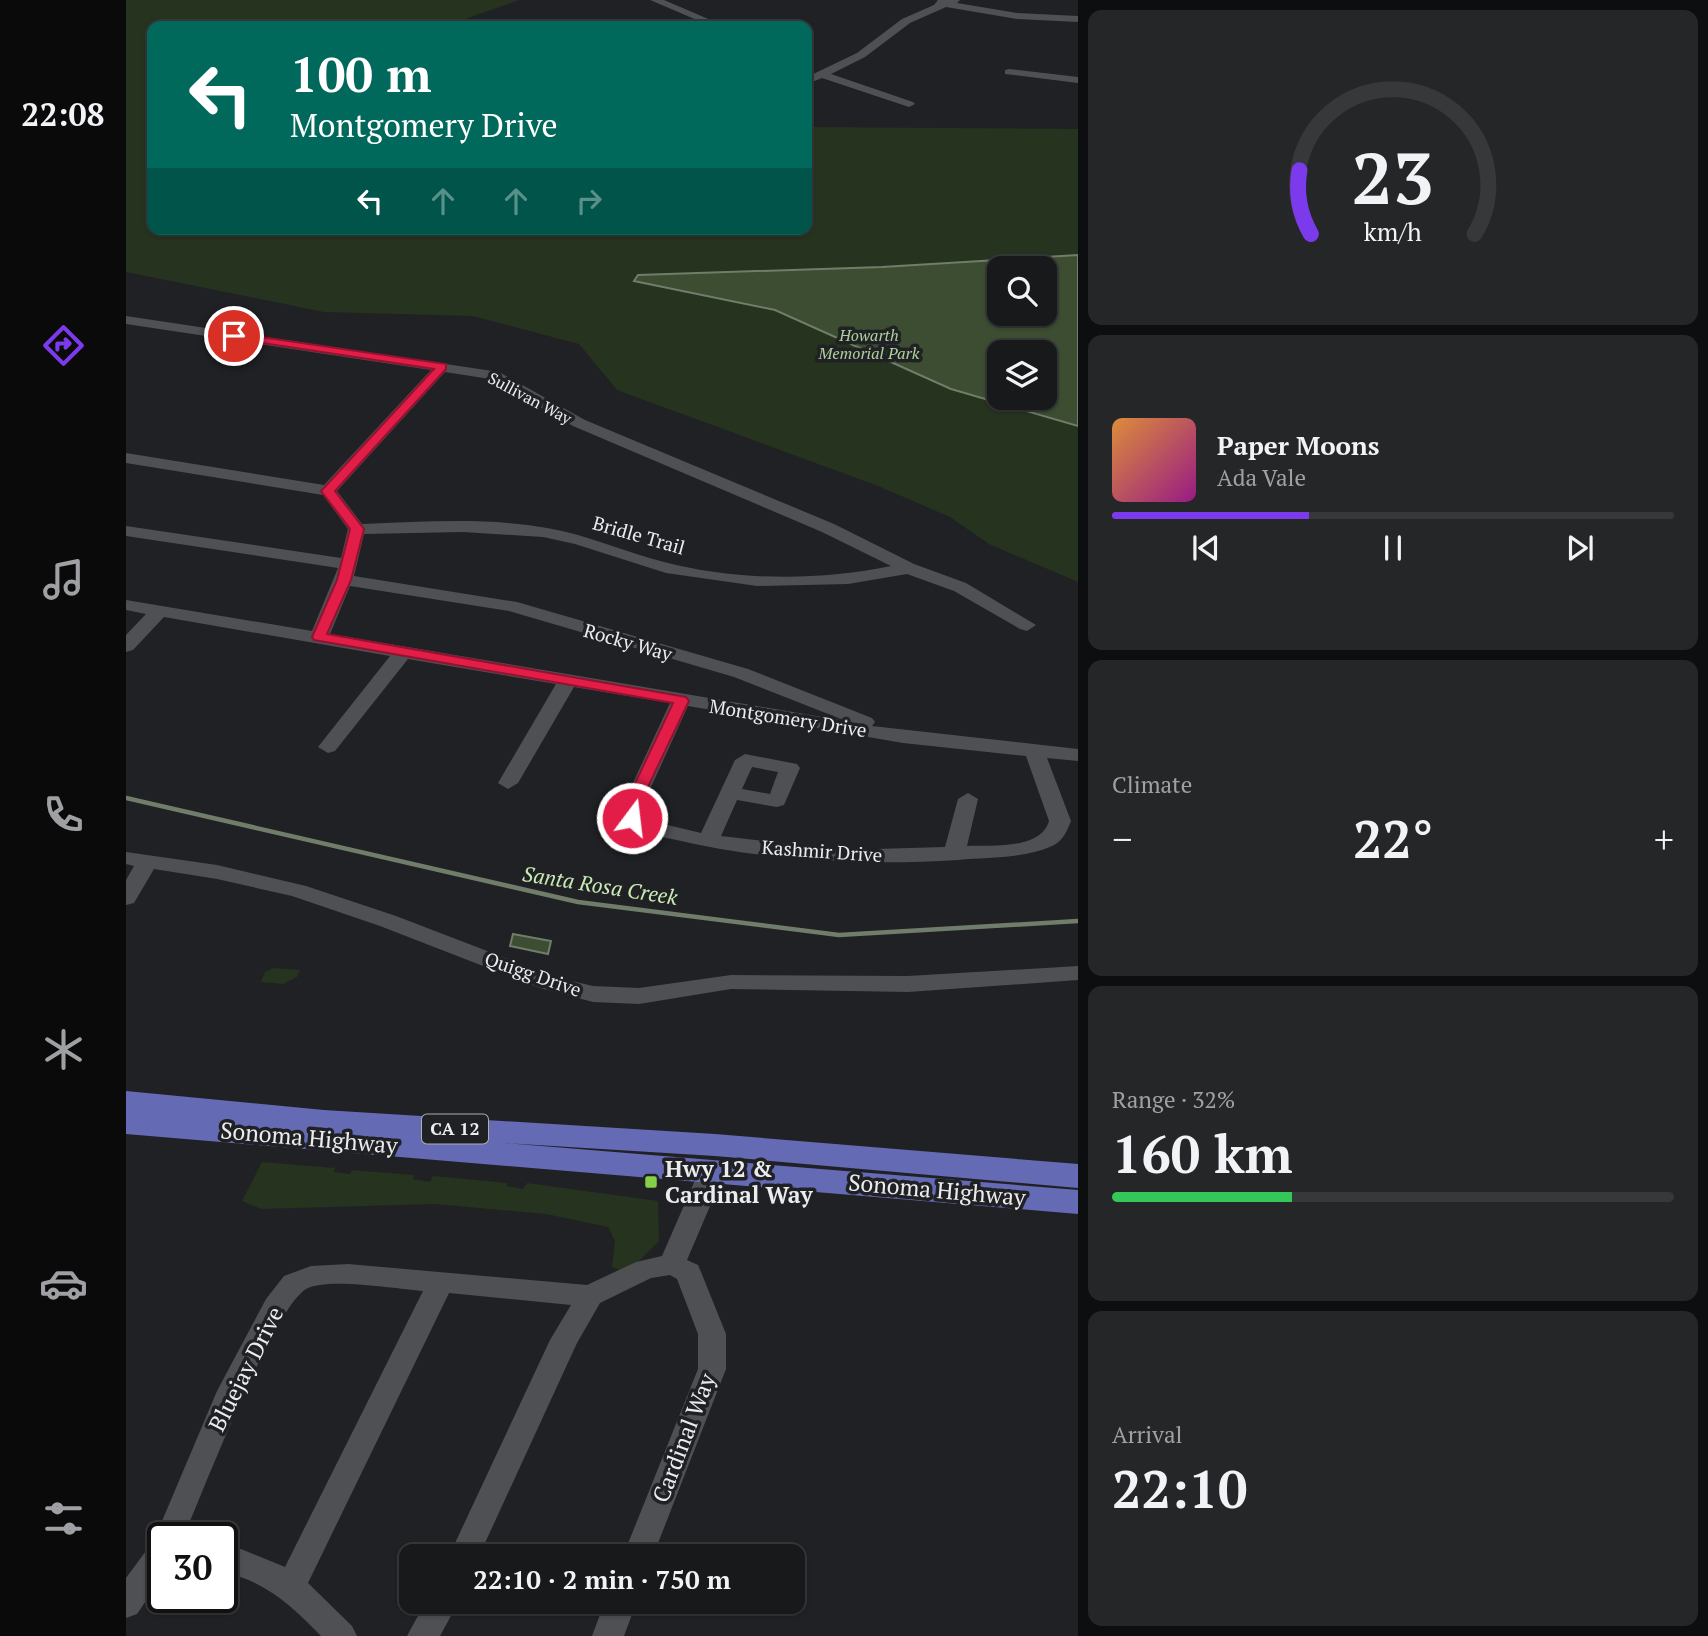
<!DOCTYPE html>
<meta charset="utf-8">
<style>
body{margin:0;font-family:"PT Serif",serif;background:#252628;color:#f1f3f6;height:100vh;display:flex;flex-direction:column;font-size:26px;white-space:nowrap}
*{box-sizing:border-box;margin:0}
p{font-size:23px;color:#9fa0a3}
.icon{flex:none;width:38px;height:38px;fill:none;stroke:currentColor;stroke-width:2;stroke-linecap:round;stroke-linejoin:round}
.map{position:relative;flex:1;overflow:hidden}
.details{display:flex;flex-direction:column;gap:10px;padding:10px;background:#0d0e0f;width:630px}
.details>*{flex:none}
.top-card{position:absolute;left:21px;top:21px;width:665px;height:214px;border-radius:14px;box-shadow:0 2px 5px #0004,0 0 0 2px #36383a;background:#00695c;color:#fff;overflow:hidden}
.fabs{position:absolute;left:861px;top:256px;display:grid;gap:14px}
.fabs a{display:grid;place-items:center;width:70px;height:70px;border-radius:14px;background:#18191b;box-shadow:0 2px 5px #0004,0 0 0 2px #36383a;font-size:35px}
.speed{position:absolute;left:21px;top:1522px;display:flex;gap:14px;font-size:35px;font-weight:700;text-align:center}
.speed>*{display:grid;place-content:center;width:91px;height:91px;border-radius:50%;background:#18191b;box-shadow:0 2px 5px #0004,0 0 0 2px #36383a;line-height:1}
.speed .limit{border:4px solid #111;border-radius:10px;background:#fff;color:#111}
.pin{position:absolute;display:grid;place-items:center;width:60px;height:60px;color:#fff;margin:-30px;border:4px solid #fff;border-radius:50%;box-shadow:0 2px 7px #0007}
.me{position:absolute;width:77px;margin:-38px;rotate:15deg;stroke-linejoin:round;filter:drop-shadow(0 0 5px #0008)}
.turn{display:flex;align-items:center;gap:24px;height:147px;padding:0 28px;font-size:32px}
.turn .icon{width:91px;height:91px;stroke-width:2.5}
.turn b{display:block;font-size:49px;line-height:60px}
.lanes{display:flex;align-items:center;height:66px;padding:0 28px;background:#0003;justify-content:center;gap:35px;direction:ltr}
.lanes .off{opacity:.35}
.big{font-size:52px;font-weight:700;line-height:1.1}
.details .widget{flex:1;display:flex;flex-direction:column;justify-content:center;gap:10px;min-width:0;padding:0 24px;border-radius:14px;background:#252628}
.details .dial{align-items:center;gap:0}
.dial svg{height:182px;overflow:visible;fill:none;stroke:#36383a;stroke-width:7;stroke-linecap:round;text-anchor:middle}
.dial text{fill:#f1f3f6;stroke:none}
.song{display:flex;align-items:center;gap:21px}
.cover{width:84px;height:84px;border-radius:10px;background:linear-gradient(135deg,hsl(30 70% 55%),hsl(310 70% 35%))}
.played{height:7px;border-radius:4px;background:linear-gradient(90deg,#7c3aed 35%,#36383a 35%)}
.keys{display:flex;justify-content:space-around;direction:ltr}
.heat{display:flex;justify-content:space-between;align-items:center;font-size:38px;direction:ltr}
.charge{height:10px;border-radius:5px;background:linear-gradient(90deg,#34c759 32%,#36383a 0)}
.trip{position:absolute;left:273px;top:1544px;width:406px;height:70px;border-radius:14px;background:#18191b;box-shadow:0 2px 5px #0004,0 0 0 2px #36383a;font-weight:700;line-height:70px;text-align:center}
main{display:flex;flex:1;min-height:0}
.tabs{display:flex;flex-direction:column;width:126px;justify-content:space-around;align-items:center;background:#0a0a0b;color:#9fa0a3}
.tabs .icon{width:49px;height:49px}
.tabs .on{color:#7c3aed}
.tabs b{font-size:32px;color:#f1f3f6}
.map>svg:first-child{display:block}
</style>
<main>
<nav class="tabs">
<b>22:08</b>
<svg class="icon on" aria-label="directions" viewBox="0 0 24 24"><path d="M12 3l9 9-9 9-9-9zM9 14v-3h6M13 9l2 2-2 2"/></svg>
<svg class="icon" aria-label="music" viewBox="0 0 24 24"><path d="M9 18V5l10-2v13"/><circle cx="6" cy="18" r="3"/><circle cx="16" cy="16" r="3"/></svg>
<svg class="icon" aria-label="phone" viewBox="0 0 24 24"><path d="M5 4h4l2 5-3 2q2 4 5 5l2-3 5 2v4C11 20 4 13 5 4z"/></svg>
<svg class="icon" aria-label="climate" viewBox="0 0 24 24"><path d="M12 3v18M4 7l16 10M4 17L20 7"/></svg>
<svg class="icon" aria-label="car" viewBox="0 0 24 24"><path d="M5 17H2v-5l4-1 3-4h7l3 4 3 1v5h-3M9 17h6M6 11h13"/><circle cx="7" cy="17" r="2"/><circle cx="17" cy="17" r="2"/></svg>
<svg class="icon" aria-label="filters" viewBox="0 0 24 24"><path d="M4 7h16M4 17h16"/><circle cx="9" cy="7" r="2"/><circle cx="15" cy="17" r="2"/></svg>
</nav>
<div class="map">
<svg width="952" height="1636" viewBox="0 0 952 1636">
<rect width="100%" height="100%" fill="#202124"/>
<!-- green -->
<path fill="#26331e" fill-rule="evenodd" d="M0 0H393L319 26H26V229H681V127L952 129V582L863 544 824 517 752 486 491 390 453 344 347 316 198 312 0 272ZM873 268H919V313H873ZM873 352H919V397H873Z
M147 968 174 970 171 977 157 984 135 982 139 972Z
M136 1162 209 1168 208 1172 224 1174 226 1170 288 1175 287 1179 304 1182 307 1176 381 1183V1186L397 1189 401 1183 532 1201 533 1241 513 1261 494 1270 486 1267 489 1241 482 1227 420 1214 308 1204 135 1209 116 1201Z"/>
<!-- water -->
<path fill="#3c4d31" stroke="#707d6a" stroke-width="2" fill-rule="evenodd" d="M952 255V426L825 389 649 310 508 281 512 275 756 267ZM873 268H919V313H873ZM873 352H919V397H873Z
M387 934 425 941 422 954 384 946Z"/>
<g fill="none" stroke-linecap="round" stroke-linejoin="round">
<!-- stream -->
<path stroke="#707d6a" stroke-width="4.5" d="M0 798 452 902 713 935 952 921"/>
<!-- minor -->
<path fill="#4f5054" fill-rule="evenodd" d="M524 0H538L594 24 585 26Z
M812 0H834L831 3 891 13 952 16V22L891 19 820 7 784 23 739 57 705 74 787 102 789 104 783 107 696 78 681 84V77L731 53 776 19 808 5Z
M883 69 952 77V83L879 74V70Z
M0 316 373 372 459 420 708 524 788 564 840 583 910 625 901 631 894 629 828 591 781 574 722 584 631 586 540 573 449 544 417 537 337 532 238 534 228 576 391 602 622 669 746 718 749 722 746 726 952 749V761L921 758 945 821C941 831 937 841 926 846 897 859 863 857 832 860 737 866 639 861 546 839 533 836 516 835 505 828 498 824 495 819 494 811L544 703 448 687 392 783 382 789 372 783 430 684 282 659 209 751 202 753 192 747 264 656 38 617 7 650 0 652V635L20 614 0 610V600L186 631 212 568 0 536V526L215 558 222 529 197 495 0 463V453L198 485 305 370 0 324ZM319 372 364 379 447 426 696 532 765 566C692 581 611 581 538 562 499 552 462 535 421 528 360 517 297 522 236 524L211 491ZM224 586 383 611 608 677 720 721 204 634ZM562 706 777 743 900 756 923 821C915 850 865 845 841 846L852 799 842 793 832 799 819 847 714 850 595 836 611 800 651 807 658 805 674 768 671 764 619 754 609 760 575 833 521 820 514 811ZM626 767 652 772 644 794 616 789Z
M0 852 91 865 180 886 270 916 429 977 467 986 513 988 605 975 782 976 952 966V980L782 992 605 989 513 1004 467 1002 414 988 254 926 166 896 91 879 28 869 8 903 0 905V880L8 866 0 864Z
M586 1162 595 1165 599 1171 561 1260 572 1265 575 1272 600 1334V1369L527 1556H497L572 1369V1334L551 1279 544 1275 525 1278 474 1303 451 1343 353 1556H323L424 1340 445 1305 323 1293 182 1583 226 1626 231 1636H195C166 1606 138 1580 96 1572V1546L115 1549 159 1567 297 1291C271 1289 201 1277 180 1289 147 1309 76 1494 57 1538H37V1576L11 1614 0 1618V1578L28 1540 91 1391 140 1299 158 1276 185 1266 222 1264 461 1285 510 1262 536 1256 573 1171 577 1165Z
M300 1601H333L314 1636H281Z
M479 1601H511L498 1636H466Z"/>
<!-- major -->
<path fill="#656ab4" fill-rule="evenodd" d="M0 1091 198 1110 589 1134 952 1164V1188L589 1156 378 1143 952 1190V1214L0 1134Z"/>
</g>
<!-- route -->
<path fill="#e11d48" stroke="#92132f" stroke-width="2" d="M108 333 320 364V369L209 491 238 529 225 580 201 634 560 697 563 701 518 795 512 822H500L496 811 547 703 188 640 186 637 211 580 224 529 195 491 308 369 104 338 103 336Z"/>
<!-- markers -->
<rect fill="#86cf4b" stroke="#202124" stroke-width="2.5" x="518" y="1175" width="14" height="14" rx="3.5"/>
<g text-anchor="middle" stroke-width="7" stroke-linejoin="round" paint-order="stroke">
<!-- far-park labels -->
<g font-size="16" font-style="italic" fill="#afd09b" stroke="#202124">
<text x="743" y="341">Howarth<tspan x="743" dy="18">Memorial Park</tspan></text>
</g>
<!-- far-street labels -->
<g font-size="16" fill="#ebecee" stroke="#202124">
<text transform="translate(404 398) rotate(28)" y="6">Sullivan Way</text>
</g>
<!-- shield labels -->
<rect fill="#202124" stroke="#aeafb1" stroke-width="2" x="296" y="1114.5" width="66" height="29" rx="5"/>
<g font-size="18" font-weight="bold" fill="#ebecee">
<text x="329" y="1135">CA 12</text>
</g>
<!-- street labels -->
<g font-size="19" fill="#ebecee" stroke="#202124">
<text transform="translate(513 535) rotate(16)" y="7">Bridle Trail</text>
<text transform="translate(502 642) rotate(16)" y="7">Rocky Way</text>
<text transform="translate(662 718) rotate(9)" y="7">Montgomery Drive</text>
<text transform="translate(696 851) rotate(4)" y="7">Kashmir Drive</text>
<text transform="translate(407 974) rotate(19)" y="7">Quigg Drive</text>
</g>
<!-- water labels -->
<g font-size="21" font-style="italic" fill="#c9eab4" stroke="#202124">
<text transform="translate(474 886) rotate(9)" y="7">Santa Rosa Creek</text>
</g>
<!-- near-street labels -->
<g font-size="23" fill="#ebecee" stroke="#202124">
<text transform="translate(183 1138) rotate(5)" y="8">Sonoma Highway</text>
<text transform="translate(811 1190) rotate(5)" y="8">Sonoma Highway</text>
<text transform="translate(120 1369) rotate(-63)" y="8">Bluejay Drive</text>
<text transform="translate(558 1438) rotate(-69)" y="8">Cardinal Way</text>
</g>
<!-- near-poi labels -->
<g font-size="23" font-weight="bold" fill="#ebecee" stroke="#202124" text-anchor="start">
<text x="539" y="1177">Hwy 12 &amp;<tspan x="539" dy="26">Cardinal Way</tspan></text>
</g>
</g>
</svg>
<div class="fabs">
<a><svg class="icon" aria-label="search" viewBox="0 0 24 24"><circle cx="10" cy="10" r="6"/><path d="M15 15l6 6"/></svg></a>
<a><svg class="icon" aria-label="layers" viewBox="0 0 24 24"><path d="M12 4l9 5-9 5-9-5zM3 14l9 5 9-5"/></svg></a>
</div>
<div class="speed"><div class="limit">30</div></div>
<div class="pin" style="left:108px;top:336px;background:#d93025"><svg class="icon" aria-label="arrive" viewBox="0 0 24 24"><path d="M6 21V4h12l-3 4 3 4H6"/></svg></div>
<svg class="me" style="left:506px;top:818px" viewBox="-20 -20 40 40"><circle r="17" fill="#e11d48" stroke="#fff" stroke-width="3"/><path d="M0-11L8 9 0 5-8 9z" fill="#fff"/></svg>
<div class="trip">22:10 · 2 min · 750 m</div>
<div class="top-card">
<div class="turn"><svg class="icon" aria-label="left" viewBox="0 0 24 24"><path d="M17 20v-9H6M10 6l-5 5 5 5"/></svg><div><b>100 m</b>Montgomery Drive</div></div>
<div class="lanes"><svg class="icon" aria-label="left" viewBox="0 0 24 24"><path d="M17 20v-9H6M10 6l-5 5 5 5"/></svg><svg class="icon off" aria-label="ahead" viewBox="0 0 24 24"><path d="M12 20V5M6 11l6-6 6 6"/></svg><svg class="icon off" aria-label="ahead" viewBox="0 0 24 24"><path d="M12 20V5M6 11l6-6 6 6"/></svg><svg class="icon off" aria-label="right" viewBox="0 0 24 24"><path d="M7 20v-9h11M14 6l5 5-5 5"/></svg></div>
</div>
</div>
<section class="details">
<div class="widget dial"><svg viewBox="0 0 100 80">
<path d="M14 69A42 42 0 1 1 86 69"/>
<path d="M14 69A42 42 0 0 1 9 41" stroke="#7c3aed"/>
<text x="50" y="56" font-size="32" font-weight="700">23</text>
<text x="50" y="72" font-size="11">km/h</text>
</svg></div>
<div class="widget">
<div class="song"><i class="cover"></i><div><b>Paper Moons</b><p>Ada Vale</p></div></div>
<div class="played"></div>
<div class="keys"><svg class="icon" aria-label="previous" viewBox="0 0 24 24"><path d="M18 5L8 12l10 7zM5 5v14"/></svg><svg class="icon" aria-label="pause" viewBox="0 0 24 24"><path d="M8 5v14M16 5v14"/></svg><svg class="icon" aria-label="next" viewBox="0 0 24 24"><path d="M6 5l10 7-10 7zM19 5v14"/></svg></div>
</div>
<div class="widget"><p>Climate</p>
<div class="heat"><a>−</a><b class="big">22°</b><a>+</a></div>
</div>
<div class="widget"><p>Range · 32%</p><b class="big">160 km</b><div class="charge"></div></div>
<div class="widget"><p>Arrival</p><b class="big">22:10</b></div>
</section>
</main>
